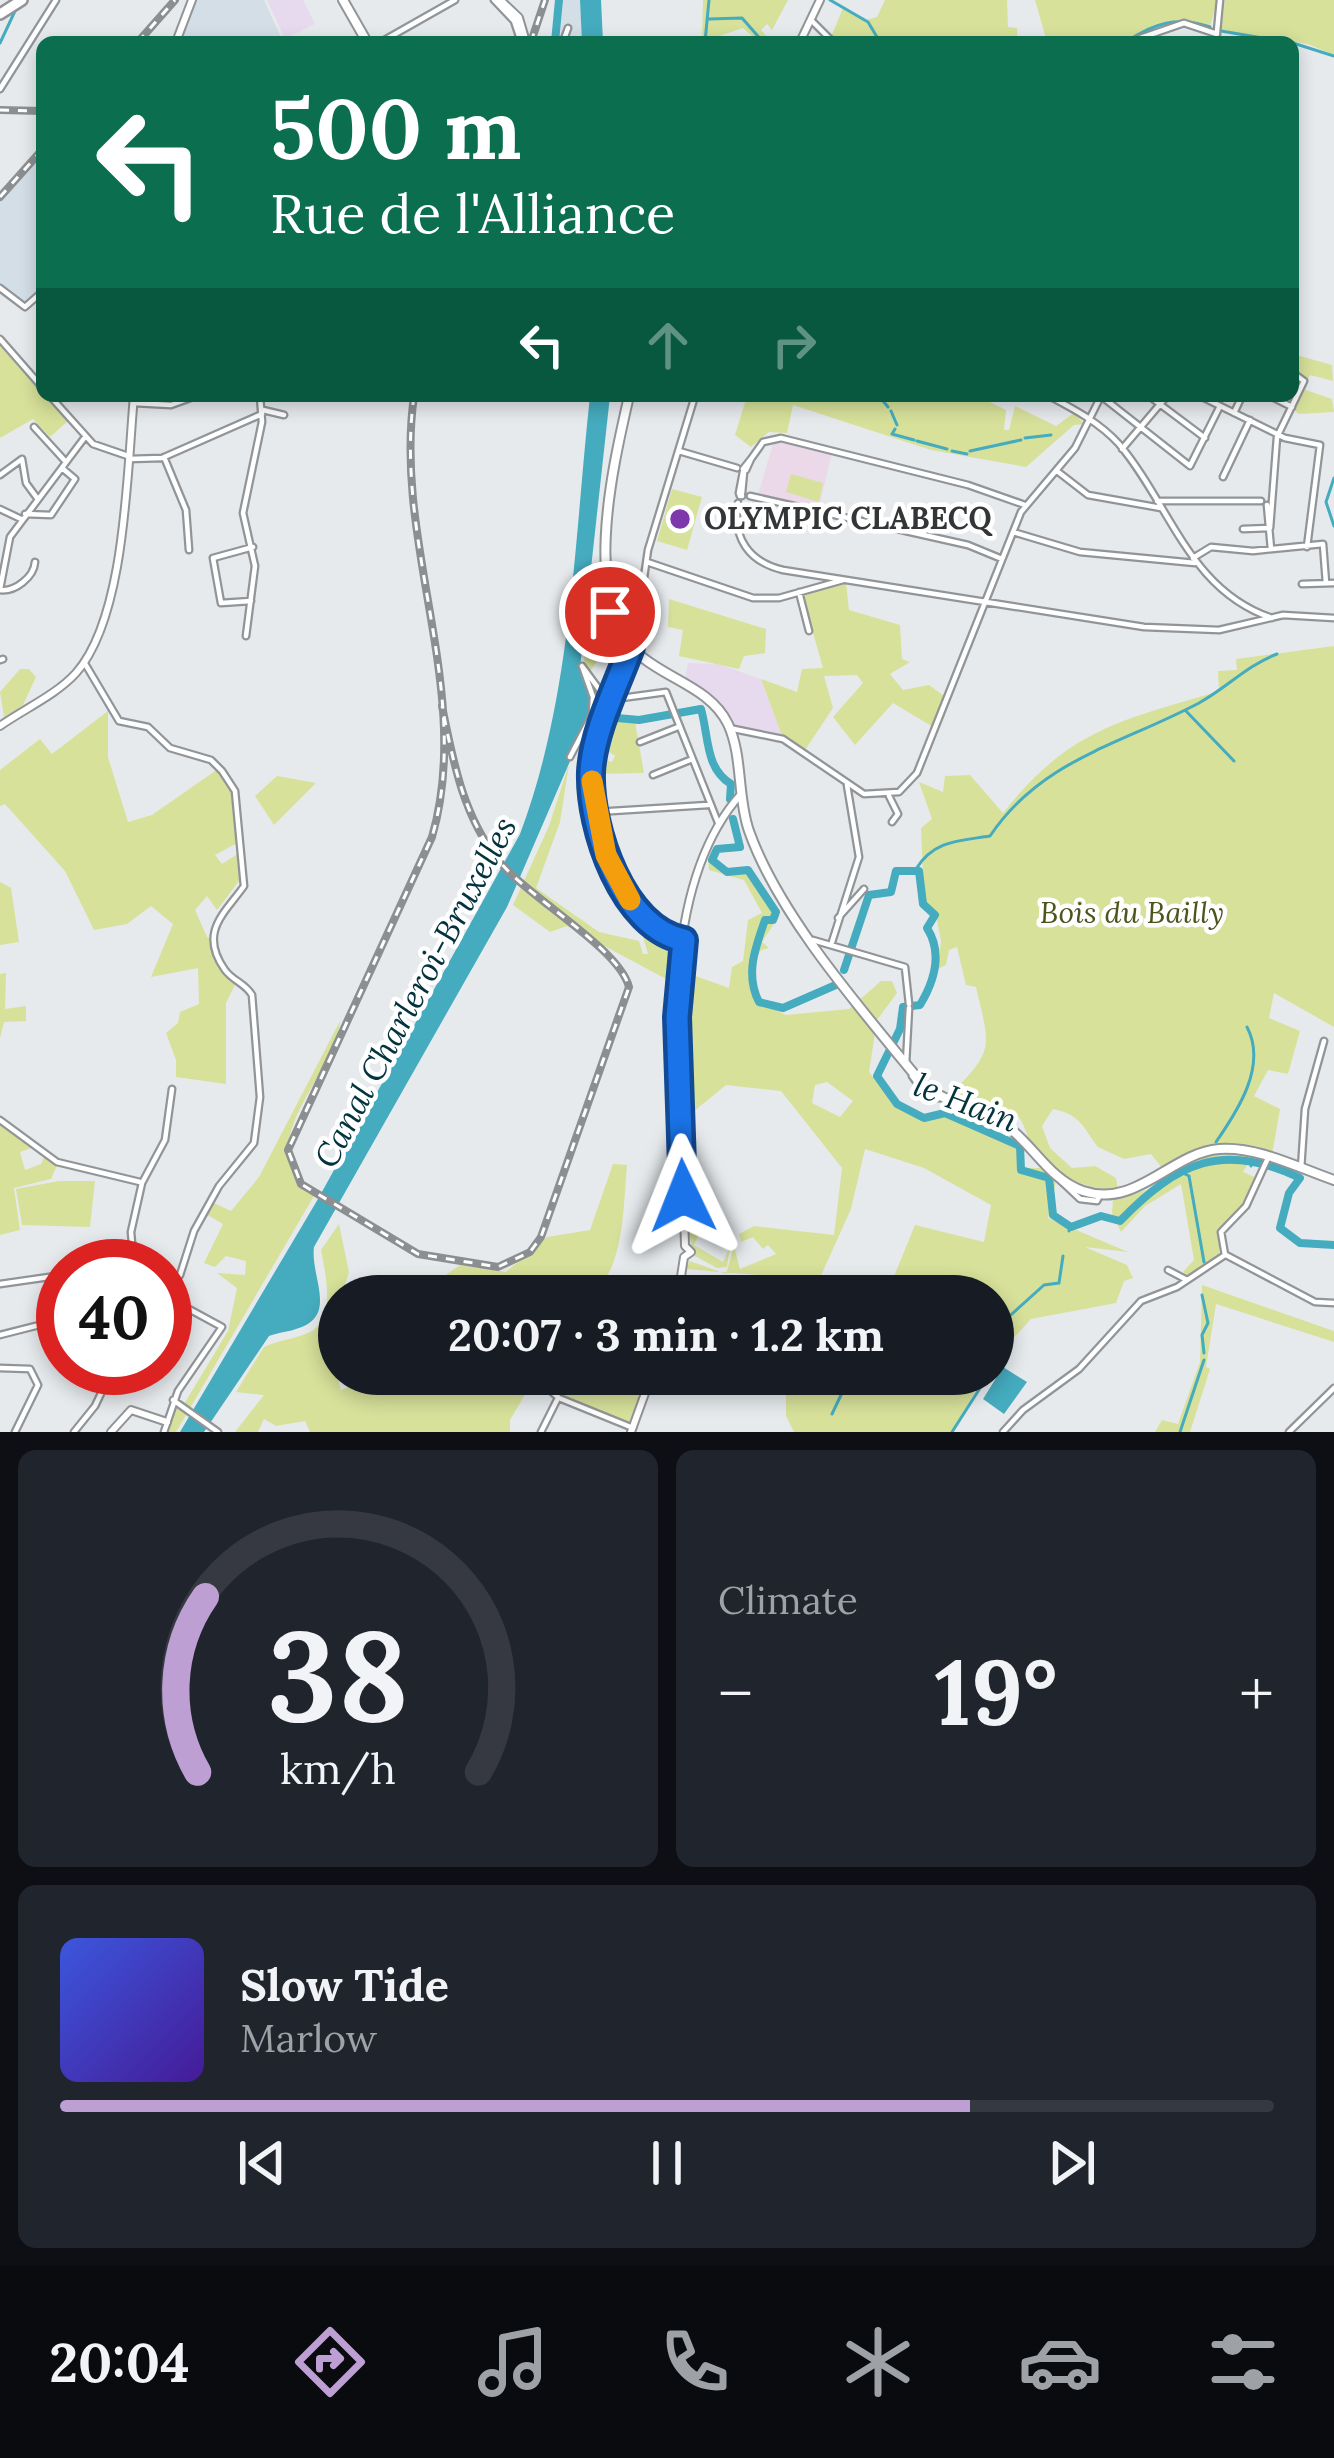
<!DOCTYPE html>
<meta charset="utf-8">
<style>
body{margin:0;font-family:Lora,serif;background:#20242c;color:#f1f3f6;height:100vh;display:flex;flex-direction:column;font-size:45px;white-space:nowrap}
*{box-sizing:border-box;margin:0}
p{font-size:39px;color:#9ea1a6}
.icon{flex:none;width:66px;height:66px;fill:none;stroke:currentColor;stroke-width:2;stroke-linecap:round;stroke-linejoin:round}
.map{position:relative;height:1432px;overflow:hidden}
.sheet{display:flex;flex-direction:column;gap:18px;padding:18px;background:#0d0f14;flex:1}
.sheet>*{flex:none}
.guide{position:absolute;left:36px;top:36px;width:1263px;height:366px;border-radius:18px;box-shadow:0 6px 18px #0003;background:#0b6e4f;color:#fff;overflow:hidden}
.speed{position:absolute;left:36px;top:1239px;display:flex;gap:24px;font-size:60px;font-weight:700;text-align:center}
.speed>*{display:grid;place-content:center;width:156px;height:156px;border-radius:50%;background:#171b24;box-shadow:0 6px 18px #0003;line-height:1}
.speed .limit{border:18px solid #d22;background:#fff;color:#111}
.pin{position:absolute;display:grid;place-items:center;width:102px;height:102px;color:#fff;margin:-51px;border:6px solid #fff;border-radius:50%;box-shadow:0 3px 12px #0007}
.me{position:absolute;width:132px;margin:-66px;rotate:358deg;stroke-linejoin:round;filter:drop-shadow(0 0 9px #0008)}
.turn{display:flex;align-items:center;gap:42px;height:252px;padding:0 36px;font-size:54px}
.turn .icon{width:156px;height:156px;stroke-width:2.5}
.turn b{display:block;font-size:84px;line-height:102px}
.lanes{display:flex;align-items:center;height:114px;padding:0 36px;background:#0003;justify-content:center;gap:60px;direction:ltr}
.lanes .off{opacity:.35}
.big{font-size:90px;font-weight:700;line-height:1.1}
.sheet .tile{flex:1;display:flex;flex-direction:column;justify-content:center;gap:18px;min-width:0;padding:0 42px;border-radius:18px;background:#20242c}
.sheet .dial{align-items:center;gap:0}
.dial svg{height:312px;overflow:visible;fill:none;stroke:#363941;stroke-width:7;stroke-linecap:round;text-anchor:middle}
.dial text{fill:#f1f3f6;stroke:none}
.song{display:flex;align-items:center;gap:36px}
.cover{width:144px;height:144px;border-radius:18px;background:linear-gradient(135deg,hsl(230 70% 55%),hsl(260 70% 35%))}
.played{height:12px;border-radius:6px;background:linear-gradient(90deg,#bd9fd4 75%,#363941 75%)}
.keys{display:flex;justify-content:space-around;direction:ltr}
.heat{display:flex;justify-content:space-between;align-items:center;font-size:66px;direction:ltr}
.sheet .tiles{flex:1;display:grid;gap:18px;grid-template-columns:1fr 1fr}
.tile:last-child{grid-column:span 2}
.trip{position:absolute;left:318px;top:1275px;width:696px;height:120px;border-radius:60px;background:#171b24;box-shadow:0 6px 18px #0003;font-weight:700;line-height:120px;text-align:center}
.menu{display:flex;height:192px;justify-content:space-around;align-items:center;background:#090b0e;color:#9ea1a6}
.menu .icon{width:84px;height:84px}
.menu .current{color:#bd9fd4}
.menu b{font-size:54px;color:#f1f3f6}
.map>svg:first-child{display:block}
</style>
<div class="map">
<svg width="1334" height="1432" viewBox="0 0 1334 1432">
<rect width="100%" height="100%" fill="#e6eaed"/>
<!-- commercial -->
<path fill="#e7daee" d="M267 0H303L315 24 285 39Z
M688 663 718 664 761 679 782 736 735 726 715 699 685 678Z"/>
<!-- built -->
<path fill="#d3dee6" d="M194 0H264L283 42H201L182 35Z
M563 0H580L582 36 560 37Z
M42 154V289L24 304 0 286V200Z"/>
<!-- education -->
<path fill="#ebd9ea" d="M774 440 832 453 818 511 758 495Z"/>
<!-- green -->
<path fill="#d7e19a" fill-rule="evenodd" d="M703 0H788L772 30 767 24 761 30 772 42H759L743 28 702 42Z
M885 0H1007L1008 27 1017 28 1018 42H835L831 37 843 8 866 20 877 17Z
M1035 0H1218L1210 26C1167 11 1163 28 1127 41 1106 49 1070 42 1047 42Z
M1225 0H1334V55L1308 44 1221 31Z
M0 345 68 421 50 437 33 419 0 438Z
M1293 354 1332 365 1333 381 1310 375 1303 389 1332 399 1334 412 1299 414 1274 396H1293Z
M747 396H978L1006 410 1004 430H1009L1015 406 1056 426 1074 413 1084 424 1074 425 1026 467 931 450 793 405 787 433 769 432 751 447 735 435Z
M791 474 823 483 819 502 786 492Z
M672 489 702 497 687 550 657 541Z
M846 583 849 610 900 625 902 659 910 662 890 674 903 690 929 685 944 696 933 727 893 703 855 745 833 717 863 683 857 675 824 676 833 708 803 753 782 736 761 679 797 692 802 669 823 668 802 594Z
M612 586 637 590 630 632Z
M592 593 602 594 625 654 606 647 590 672 584 661Z
M669 599 766 629 765 653 744 656 739 669 679 656 683 630 668 627Z
M1334 646V1027L1274 993 1269 1018 1300 1031 1288 1074 1268 1070 1254 1096 1280 1109 1272 1155C1229 1141 1201 1147 1162 1168L1151 1154 1124 1159 1098 1147C1083 1128 1082 1115 1053 1109L1042 1126 1050 1148 1072 1168 1095 1166 1116 1178 1118 1190C1084 1190 1044 1172 1029 1139 1024 1128 1023 1118 1010 1109L1003 1116 949 1096C994 1050 991 1050 976 987L966 985 957 947 949 950 946 965 938 969 941 941 935 910 924 901 921 828 932 819 919 782 943 792 945 776 970 775 1003 813C1070 728 1121 721 1219 691L1218 671 1237 670 1236 659Z
M20 669H29L36 677 23 705 4 717 0 692Z
M108 711V757L128 822 152 815 218 769 233 789 239 842 215 855 222 864 241 852 242 877 217 910 207 896 195 910 207 937 215 940 223 972 236 983 226 1003V1084L176 1077V1060L166 1033 178 1023 180 1012 199 1004 198 968 151 977 173 924 151 906 127 924 94 930 65 871 5 804 0 806V770L40 739 52 754Z
M609 720 635 722 644 773 594 774 597 758 612 762 615 756 600 746Z
M569 764 560 822 536 888 599 932 639 941 643 954H648L639 923 677 942 675 1004 668 980 567 926 550 932 513 905 549 826Z
M277 776 316 783 274 825 255 796Z
M708 859 726 872 745 870 779 916 762 942 769 948 761 950 750 968 756 1001 786 1015 849 1009 881 981H892L897 993 877 1020 869 1072C887 1095 906 1120 937 1119L944 1112 946 1118 948 1108 999 1139 1016 1143 1024 1168H1046L1056 1181 1048 1218 1128 1252 1085 1247 1127 1265 1133 1278 1124 1281 1116 1303 1031 1319 993 1361V1296H886L915 1225 984 1242 991 1205 924 1168 865 1149 851 1209 819 1280 685 1269 690 1261 726 1274 734 1246 740 1269 776 1254 768 1245 763 1249 753 1237 741 1242 739 1234 754 1226 834 1235 842 1168 781 1091 726 1085 693 1112 686 1164 706 1213 718 1223 709 1218 693 1224 698 1236 694 1245 723 1262 730 1246 727 1267 717 1268 693 1255 687 1219 684 972 729 988 732 967 743 961 748 920 762 913 744 880 709 870ZM827 1082 853 1101 840 1117 812 1103 815 1085Z
M0 882 11 888 19 942 0 945Z
M6 973 5 1009 26 1006V1021L4 1022 0 1038V974Z
M340 1021C336 1077 245 1143 314 1196L176 1432H166L173 1409H181L228 1331 237 1288 217 1273 245 1275 246 1261 226 1256 215 1267 204 1263 223 1224 206 1214 214 1203 231 1211 259 1177Z
M0 1122 34 1147 20 1152 25 1170 41 1164 45 1155 58 1163 51 1179 14 1188 20 1230 0 1235Z
M1229 1152 1262 1160H1250L1243 1172 1257 1178 1240 1211 1220 1228 1219 1255 1188 1276 1183 1272 1194 1260 1181 1184 1145 1206 1121 1232 1112 1214 1113 1199 1155 1188 1197 1158Z
M613 1164 627 1165C623 1209 625 1263 593 1296H484L488 1286 479 1285 470 1296H427L433 1284 460 1265 506 1272 547 1237 590 1230Z
M59 1181H95L90 1227 22 1225 16 1189Z
M339 1224 349 1272 327 1342 341 1390 381 1374H524L533 1381 510 1420V1432H310L305 1421 276 1426 264 1419 258 1432H235L264 1395 236 1392 264 1347C278 1340 296 1339 310 1332 337 1318 325 1273 321 1250Z
M1202 1285 1334 1331V1342L1216 1304 1206 1367 1210 1369 1190 1432H1155L1162 1420 1178 1424 1200 1362Z
M534 1374H648L631 1424 565 1396Z
M786 1374H985L952 1432H794L786 1416Z"/>
<!-- water -->
<path fill="#45abbe" d="M580 0H601L603 42H582Z
M590 396H610L580 668 590 694V715L507 907 314 1247C310 1276 338 1315 299 1328 289 1332 279 1332 269 1336L204 1432H180L318 1199 520 834C572 696 574 542 590 396Z
M1003 1367 1027 1382 1004 1414 983 1399Z"/>
<g fill="none" stroke-linecap="round" stroke-linejoin="round">
<!-- stream -->
<path stroke="#45abbe" stroke-width="3" d="M830 0 868 22 880 42
M709 19 742 18 763 42
M1221 31 1286 42
M705 42 709 0
M1126 42C1154 23 1177 16 1210 27
M0 43 15 11
M1293 43 1334 56
M879 396 888 407
M891 411 897 425
M895 429 892 434 914 440
M1025 438 1051 435
M917 441 947 449
M952 451 967 454
M970 451 1021 440
M1334 478 1326 502 1334 526
M1186 711 1234 761
M916 869C934 840 959 841 990 836 1042 759 1120 745 1199 703 1228 687 1246 666 1277 654
M1216 1142C1239 1109 1267 1065 1247 1027
M1250 1161 1251 1166
M1181 1172 1189 1176 1204 1262
M1069 1231 1070 1226
M1202 1295 1208 1323 1202 1335 1204 1353
M993 1331 1044 1285 1059 1283 1063 1256
M993 1360V1367
M813 1383 833 1374
M832 1414 851 1374
M952 1432 989 1374
M1180 1432 1204 1360"/>
<!-- river -->
<path stroke="#45abbe" stroke-width="8" d="M555 42 559 0
M585 715 639 720 701 709C709 737 705 768 731 784L730 799
M733 819 740 847 717 849 712 860 727 872 748 870 776 912 773 920H765C755 948 745 975 759 1002L783 1008 838 984
M844 970 869 895 891 892 896 871H919L923 904 935 915 927 928C943 953 935 980 920 1005L903 1007 900 1029 877 1076 897 1104 924 1118 945 1113 1020 1146 1021 1170 1049 1178 1053 1215 1071 1227 1101 1216 1120 1221C1177 1162 1223 1141 1300 1178L1289 1193 1280 1228 1300 1243 1334 1245"/>
<!-- minor casing -->
<g stroke="#919598" stroke-width="9">
<path id="minor" d="M494 0 514 21 521 42
M813 22 833 42
M381 42 455 0
M563 42 568 28
M1129 42 1184 23 1217 34
M1216 42 1220 0
M0 89 56 0
M0 288 25 307 42 292
M0 339 42 387
M50 396 93 444 128 456
M1049 396C1074 409 1100 423 1119 444 1171 506 1189 590 1272 618
M1149 396 1205 438
M1200 396 1285 438 1320 445 1307 547
M1270 396 1292 407
M134 403 171 405 196 396
M263 410 284 415
M1234 413 1242 396
M34 427 66 462
M1122 449 1167 396
M679 451 737 468
M164 457 186 510 189 550
M129 459 162 458 262 414
M751 459 763 442 781 438 968 485 1025 505
M743 469 751 459 746 470
M1057 471 1088 495 1161 508
M0 475 22 459 26 483 37 498
M1223 477 1250 420
M741 492 742 496H740L739 493Z
M739 493 743 472
M742 493 744 472
M750 496 968 545 1002 559
M1157 501H1261
M738 503C732 538 749 562 783 570L1144 627 1219 630 1283 615 1334 618
M1267 505 1271 549
M0 509 21 519
M25 514 51 515 75 479 62 468
M1270 528 1277 437 1304 381 1293 373
M1243 529 1270 528
M1013 532 1080 552 1195 563
M1193 558 1211 547 1253 551 1323 544 1326 583
M647 562 753 598H779L843 580
M1302 584 1334 583
M0 589 10 537 85 437
M0 590C15 592 34 577 35 562
M799 592 809 631
M251 601 221 603 213 558 253 547
M246 636 255 566 243 513 262 422 260 396
M634 646 648 550 695 396
M630 647C617 685 594 732 591 772 588 827 623 926 682 940
M0 660 3 659
M84 662 119 721 148 727 170 748 211 760 222 771 235 791 244 886C225 913 198 932 225 970 233 981 245 983 252 995L260 1097 254 1143 219 1186 194 1231 180 1275 165 1291
M582 666 607 700 666 692 719 825
M729 728 783 739 864 794 899 792 917 773 1021 512 1075 448 1101 396 1190 466 1220 406
M640 742 678 727
M570 757 592 715 593 697 582 666
M653 775 690 760
M889 796 898 814 892 822
M596 812 708 805
M838 918 864 889
M813 940 905 967 909 1004
M832 942 859 857 847 785
M906 1064 909 1008
M912 1076 928 1098H941
M0 1120 57 1162 140 1182
M1301 1169 1305 1109 1324 1041
M1061 1181 1080 1199 1097 1201 1100 1195
M1225 1255 1221 1232 1246 1206 1268 1158
M1226 1255 1315 1302 1334 1303
M134 1266 131 1232 142 1183 165 1140 172 1089
M1168 1270 1187 1280
M0 1284 63 1275
M0 1335 63 1319
M0 1368 30 1369 38 1385 15 1432
M531 1374 559 1398 633 1428
M173 1400 218 1432
M74 1432 95 1406 113 1368
M164 1432 178 1391 222 1327 165 1296
M541 1432 557 1400
M1003 1432 1023 1410 1079 1369 1141 1301 1177 1287 1225 1255
M1289 1432 1334 1388"/>
</g>
<!-- tertiary casing -->
<g stroke="#919598" stroke-width="10">
<path id="tertiary" d="M176 42 192 0
M800 42 820 0
M0 726C24 709 56 695 76 673 126 617 127 469 134 396
M678 1296 684 1257 691 1252 685 1246C682 1114 646 900 741 794
M111 1432 131 1410 167 1422
M631 1432 652 1374"/>
</g>
<!-- secondary casing -->
<g stroke="#919598" stroke-width="12">
<path id="secondary" d="M343 0 367 42
M499 0 518 18 525 42
M629 396C613 466 579 607 642 657 670 680 711 689 728 724 743 756 737 797 749 831 779 916 862 1010 919 1080 945 1106 979 1106 1007 1126 1034 1146 1050 1180 1083 1191 1136 1209 1171 1153 1219 1149 1257 1146 1299 1168 1334 1180"/>
</g>
<!-- primary casing -->
<g stroke="#919598" stroke-width="14">
<path id="primary" d="M0 14 22 0"/>
</g>
<!-- minor -->
<use href="#minor" stroke="#fff" stroke-width="4.5"/>
<!-- tertiary -->
<use href="#tertiary" stroke="#fff" stroke-width="6"/>
<!-- secondary -->
<use href="#secondary" stroke="#fff" stroke-width="8"/>
<!-- primary -->
<use href="#primary" stroke="#fff" stroke-width="9"/>
<!-- rail casing -->
<g stroke="#8c8f91" stroke-width="8">
<path id="rail" d="M138 42 175 0
M531 42 545 0
M0 110 42 111
M0 197 42 150
M414 396C393 544 474 692 432 837L288 1150 301 1184 418 1254 498 1267 530 1252 541 1237 629 987C619 948 530 899 499 861 463 816 453 761 442 706"/>
</g>
<!-- rail -->
<use href="#rail" stroke="#fff" stroke-width="3" stroke-dasharray="9" stroke-linecap="butt"/>
</g>
<g fill="none" stroke-linecap="round" stroke-linejoin="round">
<!-- route casing -->
<g stroke="#114b97" stroke-width="30">
<path id="route" d="M610 612 631 647C617 685 593 732 591 772 589 828 623 929 684 940L677 1017 683 1196"/>
</g>
<!-- route -->
<use href="#route" stroke="#1a73e8" stroke-width="21"/>
<!-- slow -->
<path stroke="#f59e0b" stroke-width="21" d="M592 781 606 855 630 900"/>
</g>
<!-- markers -->
<circle fill="#7e38ab" stroke="#fff" stroke-width="4.5" cx="680" cy="519" r="12"/>
<g text-anchor="middle" stroke-width="9" stroke-linejoin="round" paint-order="stroke">
<!-- poi labels -->
<g font-size="30" font-weight="bold" fill="#333536" stroke="#fff" text-anchor="start">
<text x="704" y="529">OLYMPIC CLABECQ</text>
</g>
<!-- park labels -->
<g font-size="30" font-style="italic" fill="#4e541e" stroke="#fff">
<text x="1132" y="923">Bois du Bailly</text>
</g>
<!-- water labels -->
<g font-size="33" font-style="italic" fill="#03343d" stroke="#fff">
<text transform="translate(415 992) rotate(-62)" y="12">Canal Charleroi-Bruxelles</text>
<text transform="translate(966 1102) rotate(21)" y="12">le Hain</text>
</g>
</g>
</svg>
<div class="speed"><div class="limit">40</div></div>
<div class="pin" style="left:610px;top:612px;background:#d93025"><svg class="icon" aria-label="arrive" viewBox="0 0 24 24"><path d="M6 21V4h12l-3 4 3 4H6"/></svg></div>
<svg class="me" style="left:683px;top:1196px" viewBox="-20 -20 40 40"><path d="M0-17L14 15 0 8-14 15z" fill="#1a73e8" stroke="#fff" stroke-width="4"/></svg>
<div class="trip">20:07 · 3 min · 1.2 km</div>
<div class="guide">
<div class="turn"><svg class="icon" aria-label="left" viewBox="0 0 24 24"><path d="M17 20v-9H6M10 6l-5 5 5 5"/></svg><div><b>500 m</b>Rue de l'Alliance</div></div>
<div class="lanes"><svg class="icon" aria-label="left" viewBox="0 0 24 24"><path d="M17 20v-9H6M10 6l-5 5 5 5"/></svg><svg class="icon off" aria-label="ahead" viewBox="0 0 24 24"><path d="M12 20V5M6 11l6-6 6 6"/></svg><svg class="icon off" aria-label="right" viewBox="0 0 24 24"><path d="M7 20v-9h11M14 6l5 5-5 5"/></svg></div>
</div>
</div>
<section class="sheet">
<div class="tiles">
<div class="tile dial"><svg viewBox="0 0 100 80">
<path d="M14 69A42 42 0 1 1 86 69"/>
<path d="M14 69A42 42 0 0 1 16 24" stroke="#bd9fd4"/>
<text x="50" y="56" font-size="32" font-weight="700">38</text>
<text x="50" y="72" font-size="11">km/h</text>
</svg></div>
<div class="tile"><p>Climate</p>
<div class="heat"><a>−</a><b class="big">19°</b><a>+</a></div>
</div>
<div class="tile">
<div class="song"><i class="cover"></i><div><b>Slow Tide</b><p>Marlow</p></div></div>
<div class="played"></div>
<div class="keys"><svg class="icon" aria-label="previous" viewBox="0 0 24 24"><path d="M18 5L8 12l10 7zM5 5v14"/></svg><svg class="icon" aria-label="pause" viewBox="0 0 24 24"><path d="M8 5v14M16 5v14"/></svg><svg class="icon" aria-label="next" viewBox="0 0 24 24"><path d="M6 5l10 7-10 7zM19 5v14"/></svg></div>
</div>
</div>
</section>
<nav class="menu">
<b>20:04</b>
<svg class="icon current" aria-label="directions" viewBox="0 0 24 24"><path d="M12 3l9 9-9 9-9-9zM9 14v-3h6M13 9l2 2-2 2"/></svg>
<svg class="icon" aria-label="music" viewBox="0 0 24 24"><path d="M9 18V5l10-2v13"/><circle cx="6" cy="18" r="3"/><circle cx="16" cy="16" r="3"/></svg>
<svg class="icon" aria-label="phone" viewBox="0 0 24 24"><path d="M5 4h4l2 5-3 2q2 4 5 5l2-3 5 2v4C11 20 4 13 5 4z"/></svg>
<svg class="icon" aria-label="climate" viewBox="0 0 24 24"><path d="M12 3v18M4 7l16 10M4 17L20 7"/></svg>
<svg class="icon" aria-label="car" viewBox="0 0 24 24"><path d="M5 17H2v-5l4-1 3-4h7l3 4 3 1v5h-3M9 17h6M6 11h13"/><circle cx="7" cy="17" r="2"/><circle cx="17" cy="17" r="2"/></svg>
<svg class="icon" aria-label="filters" viewBox="0 0 24 24"><path d="M4 7h16M4 17h16"/><circle cx="9" cy="7" r="2"/><circle cx="15" cy="17" r="2"/></svg>
</nav>
